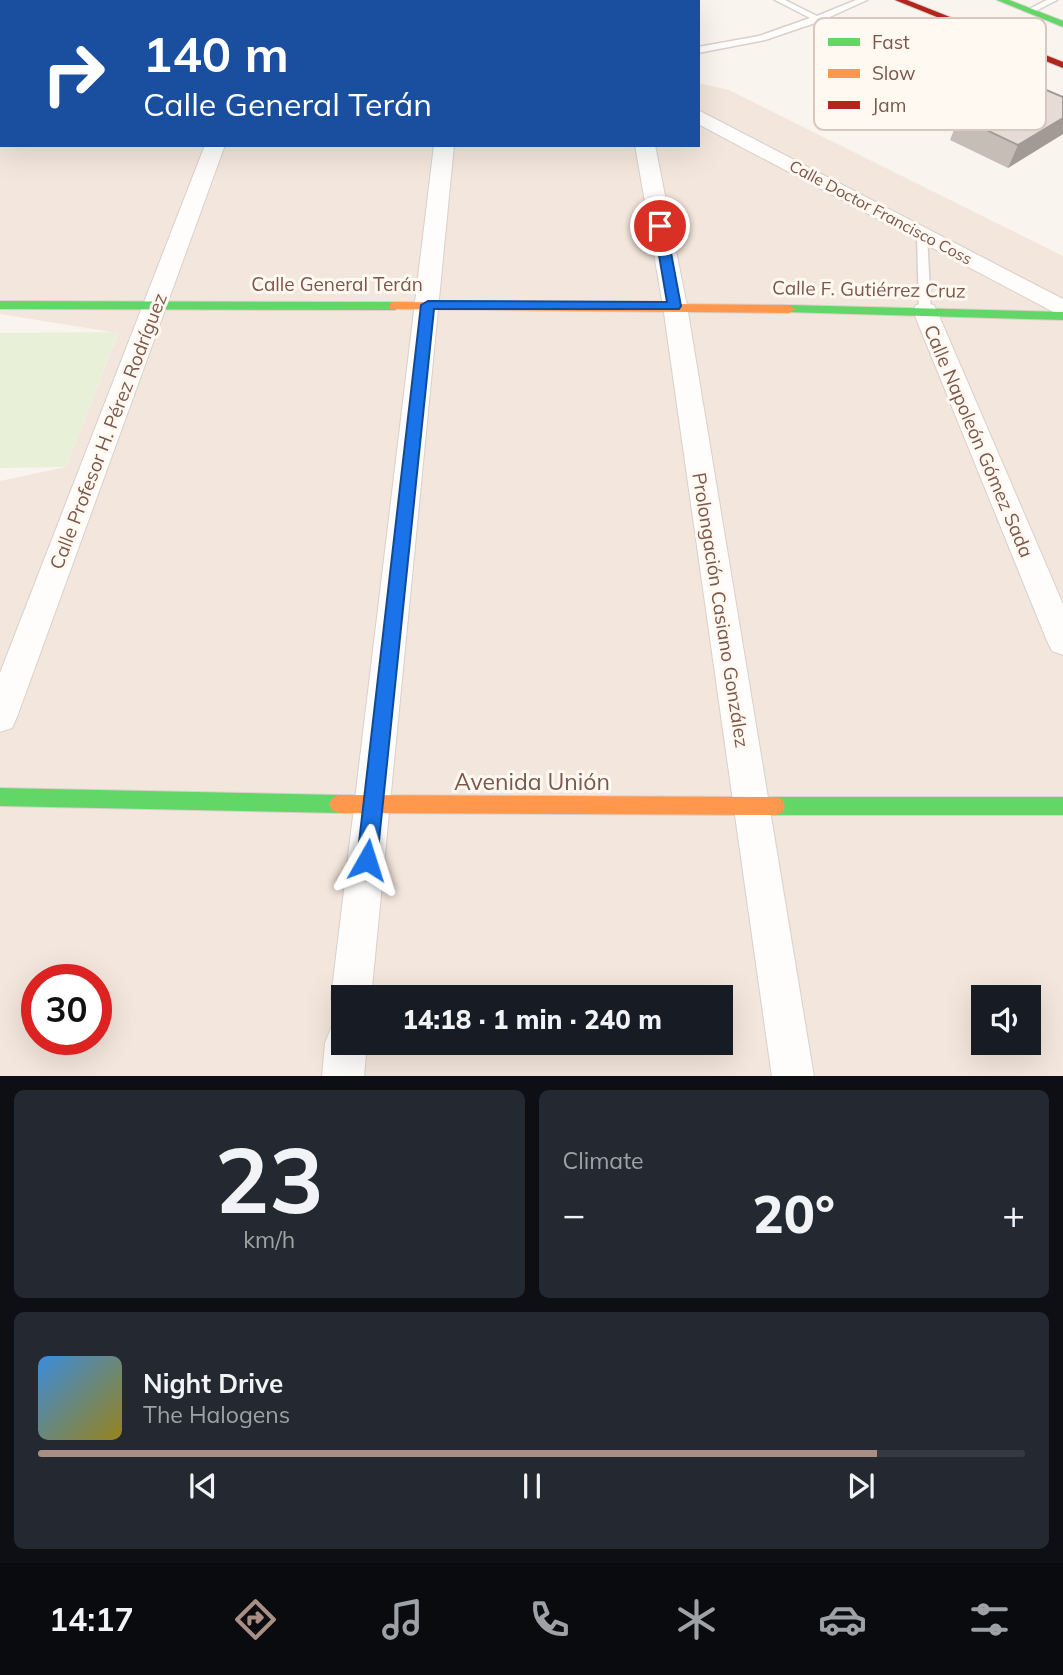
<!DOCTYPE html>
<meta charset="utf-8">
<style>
body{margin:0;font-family:Mulish,sans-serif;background:#242831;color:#f1f3f6;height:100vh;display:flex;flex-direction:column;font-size:26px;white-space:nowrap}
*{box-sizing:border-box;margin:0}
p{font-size:23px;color:#9ea1a6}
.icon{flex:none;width:38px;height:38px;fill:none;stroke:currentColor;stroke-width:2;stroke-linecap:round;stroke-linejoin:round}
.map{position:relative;height:1076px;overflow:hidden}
.drawer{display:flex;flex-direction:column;gap:14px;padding:14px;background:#0d0f14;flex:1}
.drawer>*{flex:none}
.guide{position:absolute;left:0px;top:0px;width:700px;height:147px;box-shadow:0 7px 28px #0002;background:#1a4fa0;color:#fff;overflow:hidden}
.controls{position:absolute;left:971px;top:985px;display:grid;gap:14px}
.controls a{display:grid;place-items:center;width:70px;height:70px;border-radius:0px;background:#171b24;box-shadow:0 7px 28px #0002;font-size:35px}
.speed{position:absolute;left:21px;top:964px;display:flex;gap:14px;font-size:35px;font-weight:700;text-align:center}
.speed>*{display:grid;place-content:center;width:91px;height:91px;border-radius:50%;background:#171b24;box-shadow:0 7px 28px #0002;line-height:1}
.speed .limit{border:10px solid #d22;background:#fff;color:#111}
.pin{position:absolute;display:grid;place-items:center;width:60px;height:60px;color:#fff;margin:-30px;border:4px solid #fff;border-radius:50%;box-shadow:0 2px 7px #0007}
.me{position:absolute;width:77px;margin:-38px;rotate:6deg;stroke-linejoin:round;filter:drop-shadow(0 0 5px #0008)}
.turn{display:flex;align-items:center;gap:24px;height:147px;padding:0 28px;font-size:32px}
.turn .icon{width:91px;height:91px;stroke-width:2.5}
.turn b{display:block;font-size:49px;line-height:60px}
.big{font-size:52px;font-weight:800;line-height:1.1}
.drawer .tile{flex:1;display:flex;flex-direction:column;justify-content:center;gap:10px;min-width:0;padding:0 24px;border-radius:10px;background:#242831}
.drawer .dial{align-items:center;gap:0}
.dial b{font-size:91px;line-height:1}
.song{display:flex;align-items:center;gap:21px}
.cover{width:84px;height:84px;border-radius:10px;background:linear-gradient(135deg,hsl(210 70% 55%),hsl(50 70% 35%))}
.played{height:7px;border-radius:4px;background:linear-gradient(90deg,#a88e83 85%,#363941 85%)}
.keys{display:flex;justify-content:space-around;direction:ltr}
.heat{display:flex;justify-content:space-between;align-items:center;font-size:38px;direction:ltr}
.drawer .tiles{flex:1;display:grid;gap:14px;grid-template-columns:1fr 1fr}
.tile:last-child{grid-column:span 2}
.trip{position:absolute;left:331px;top:985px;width:402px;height:70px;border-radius:0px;background:#171b24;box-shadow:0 7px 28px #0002;font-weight:800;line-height:70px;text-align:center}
.menu{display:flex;height:112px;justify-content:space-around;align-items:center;background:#090b0e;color:#9ea1a6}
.menu .icon{width:49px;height:49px}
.menu .active{color:#a88e83}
.menu b{font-size:32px;color:#f1f3f6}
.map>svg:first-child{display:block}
</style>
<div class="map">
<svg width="1063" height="1077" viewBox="0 0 1063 1077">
<rect width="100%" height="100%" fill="#faf4ee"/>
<!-- residential -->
<path fill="#f3e6dc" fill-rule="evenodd" d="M0 50 2 145H698V83L729 90 1063 256V1076H0V481L66 467 118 333 0 314ZM37 980H96V1040H37ZM343 998H721V1043H343ZM984 998H1029V1043H984Z"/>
<!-- green -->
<path fill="#e8f1d8" d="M118 332 66 467 0 468V333Z"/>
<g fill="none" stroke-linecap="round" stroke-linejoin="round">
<!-- lane casing -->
<g stroke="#d9d0cb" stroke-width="3">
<path id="lane" d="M50 0H58L49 2Z
M138 0H147L136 2Z
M586 0H594V2H586Z
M775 0H785L817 16 856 0H867L821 21 765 40 698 53V47L759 36 810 18Z
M1047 0H1057L1032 13 1025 11Z
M0 14H2V18H0Z
M981 83 1010 89 1029 97 1025 100C972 84 971 86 923 114L915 112 956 89Z
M922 231 927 234 931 311 925 315 919 311 917 234Z"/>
</g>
<!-- street casing -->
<g stroke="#d9d0cb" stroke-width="2">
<path id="street" d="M260 0H276L259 2Z
M0 52H2V62H0Z
M698 110 1063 299V317L698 124Z
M2 113V127L0 128V114Z
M205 145H225L17 717 12 728 0 732V673Z
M434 145H454L371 998H343V1015L337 1012 331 998Z
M635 145H655L687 306 814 1077H772L663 306Z
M925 303 934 305 937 311 1063 604V655L1052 651 1047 641 913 311 916 305Z
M343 1023V1043H367L364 1077H322L325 1043 331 1028Z"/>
</g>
<!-- fast casing -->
<g stroke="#dbd1cc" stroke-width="2">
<path id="fast" d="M997 0H1009L1063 21V27Z
M0 301 395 302 401 306 395 310 0 309Z
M789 305 1063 312V320L784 312V306Z
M0 788 339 795 346 798 349 804 346 810 339 813 0 806Z
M775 797H1063V815H775L768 813 765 806 768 799Z"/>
</g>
<!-- slow casing -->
<g stroke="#dbd1cc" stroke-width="2">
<path id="slow" d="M395 302 789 305 795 309 789 313 390 309V303Z
M339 795 775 797 782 799 785 806 782 813 775 815 339 813 332 810 329 804 332 798Z"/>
</g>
<!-- jam casing -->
<g stroke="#dbd1cc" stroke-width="2">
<path id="jam" d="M895 0H907L1063 62V68Z"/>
</g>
<!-- lane -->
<use href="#lane" fill="#fefdfc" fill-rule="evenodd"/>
<!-- street -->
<use href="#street" fill="#fefdfc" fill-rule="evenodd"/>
<!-- fast -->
<use href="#fast" fill="#63d668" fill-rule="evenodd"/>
<!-- slow -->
<use href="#slow" fill="#ff974d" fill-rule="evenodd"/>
<!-- jam -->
<use href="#jam" fill="#b3261e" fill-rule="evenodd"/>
</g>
<!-- wall -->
<path fill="#c7bdb7" d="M288 0H588V2H289Z
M1063 97V134L1008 168 950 140 959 117Z"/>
<!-- shaded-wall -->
<path fill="#a29a95" d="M578 0H588V2H578Z
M1063 118V134L1008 168 1018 145Z"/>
<!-- building -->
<path fill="#e7dcd5" stroke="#a29a95" stroke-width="2" d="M329 0H569V2H328Z
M1025 81 1063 97V118L1018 145 959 117Z"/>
<!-- route -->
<path fill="#1a73e8" stroke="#114b97" stroke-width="2" d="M660 222 666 226 681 306 679 309H434L377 860 374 867 367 870 360 867 357 860 421 305 428 301 667 302 654 226Z"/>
<g text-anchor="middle" stroke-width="6" stroke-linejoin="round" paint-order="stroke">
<!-- far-street labels -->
<g font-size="16" fill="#7c574a" stroke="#fff9f2">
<text transform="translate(881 212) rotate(28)" y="6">Calle Doctor Francisco Coss</text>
</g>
<!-- street labels -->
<g font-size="19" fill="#7c574a" stroke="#fff9f2">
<text x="337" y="291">Calle General Terán</text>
<text transform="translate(869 289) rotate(1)" y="7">Calle F. Gutiérrez Cruz</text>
<text transform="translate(108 431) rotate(-69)" y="7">Calle Profesor H. Pérez Rodríguez</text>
<text transform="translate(979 441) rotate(67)" y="7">Calle Napoleón Gómez Sada</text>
<text transform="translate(721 610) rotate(81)" y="7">Prolongación Casiano González</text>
</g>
<!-- near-street labels -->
<g font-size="23" fill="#7c574a" stroke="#fff9f2">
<text x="532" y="790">Avenida Unión</text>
</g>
</g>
<!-- legend -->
<rect x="814" y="18" width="232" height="112" rx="10" fill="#fff9f2" stroke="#d8c8c0" stroke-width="2"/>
<rect x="828" y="38" width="32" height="8" fill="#63d668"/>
<rect x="828" y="69" width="32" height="9" fill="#ff974d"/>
<rect x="828" y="101" width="32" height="8" fill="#b3261e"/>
<g font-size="19" fill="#7c574a">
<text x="872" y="49">Fast</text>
<text x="872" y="80">Slow</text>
<text x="872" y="112">Jam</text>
</g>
</svg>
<div class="controls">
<a><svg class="icon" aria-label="sound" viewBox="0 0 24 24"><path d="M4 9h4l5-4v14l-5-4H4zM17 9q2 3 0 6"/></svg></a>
</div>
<div class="speed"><div class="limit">30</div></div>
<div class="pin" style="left:660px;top:226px;background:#d93025"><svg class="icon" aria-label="arrive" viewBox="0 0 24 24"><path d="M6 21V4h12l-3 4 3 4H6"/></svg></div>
<svg class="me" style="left:367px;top:860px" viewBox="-20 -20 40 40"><path d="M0-17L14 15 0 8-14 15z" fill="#1a73e8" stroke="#fff" stroke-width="4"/></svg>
<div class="trip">14:18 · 1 min · 240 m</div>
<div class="guide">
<div class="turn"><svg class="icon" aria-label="right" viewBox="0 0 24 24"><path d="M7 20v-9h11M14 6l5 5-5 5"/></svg><div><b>140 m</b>Calle General Terán</div></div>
</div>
</div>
<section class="drawer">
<div class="tiles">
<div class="tile dial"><b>23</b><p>km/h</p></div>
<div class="tile"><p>Climate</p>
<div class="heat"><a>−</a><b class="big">20°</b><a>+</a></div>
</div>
<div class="tile">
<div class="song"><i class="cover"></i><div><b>Night Drive</b><p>The Halogens</p></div></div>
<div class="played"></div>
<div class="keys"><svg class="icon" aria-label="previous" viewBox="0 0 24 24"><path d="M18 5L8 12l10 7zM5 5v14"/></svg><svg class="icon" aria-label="pause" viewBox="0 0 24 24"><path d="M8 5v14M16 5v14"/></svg><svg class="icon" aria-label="next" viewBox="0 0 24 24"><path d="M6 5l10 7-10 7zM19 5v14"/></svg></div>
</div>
</div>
</section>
<nav class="menu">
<b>14:17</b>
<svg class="icon active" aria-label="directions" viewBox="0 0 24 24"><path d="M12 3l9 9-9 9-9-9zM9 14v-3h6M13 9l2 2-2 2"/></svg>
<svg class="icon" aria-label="music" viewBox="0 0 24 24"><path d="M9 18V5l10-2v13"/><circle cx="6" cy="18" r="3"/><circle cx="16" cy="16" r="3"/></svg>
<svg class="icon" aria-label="phone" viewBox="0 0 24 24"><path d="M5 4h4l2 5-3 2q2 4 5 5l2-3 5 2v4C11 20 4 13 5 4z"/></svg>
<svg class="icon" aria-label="climate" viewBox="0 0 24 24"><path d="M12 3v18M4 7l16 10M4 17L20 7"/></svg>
<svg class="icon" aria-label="car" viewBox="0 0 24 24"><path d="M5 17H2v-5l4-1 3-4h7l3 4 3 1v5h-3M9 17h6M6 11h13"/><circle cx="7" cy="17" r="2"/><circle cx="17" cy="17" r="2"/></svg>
<svg class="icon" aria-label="filters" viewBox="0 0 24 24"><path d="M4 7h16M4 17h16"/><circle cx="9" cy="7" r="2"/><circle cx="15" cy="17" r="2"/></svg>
</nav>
